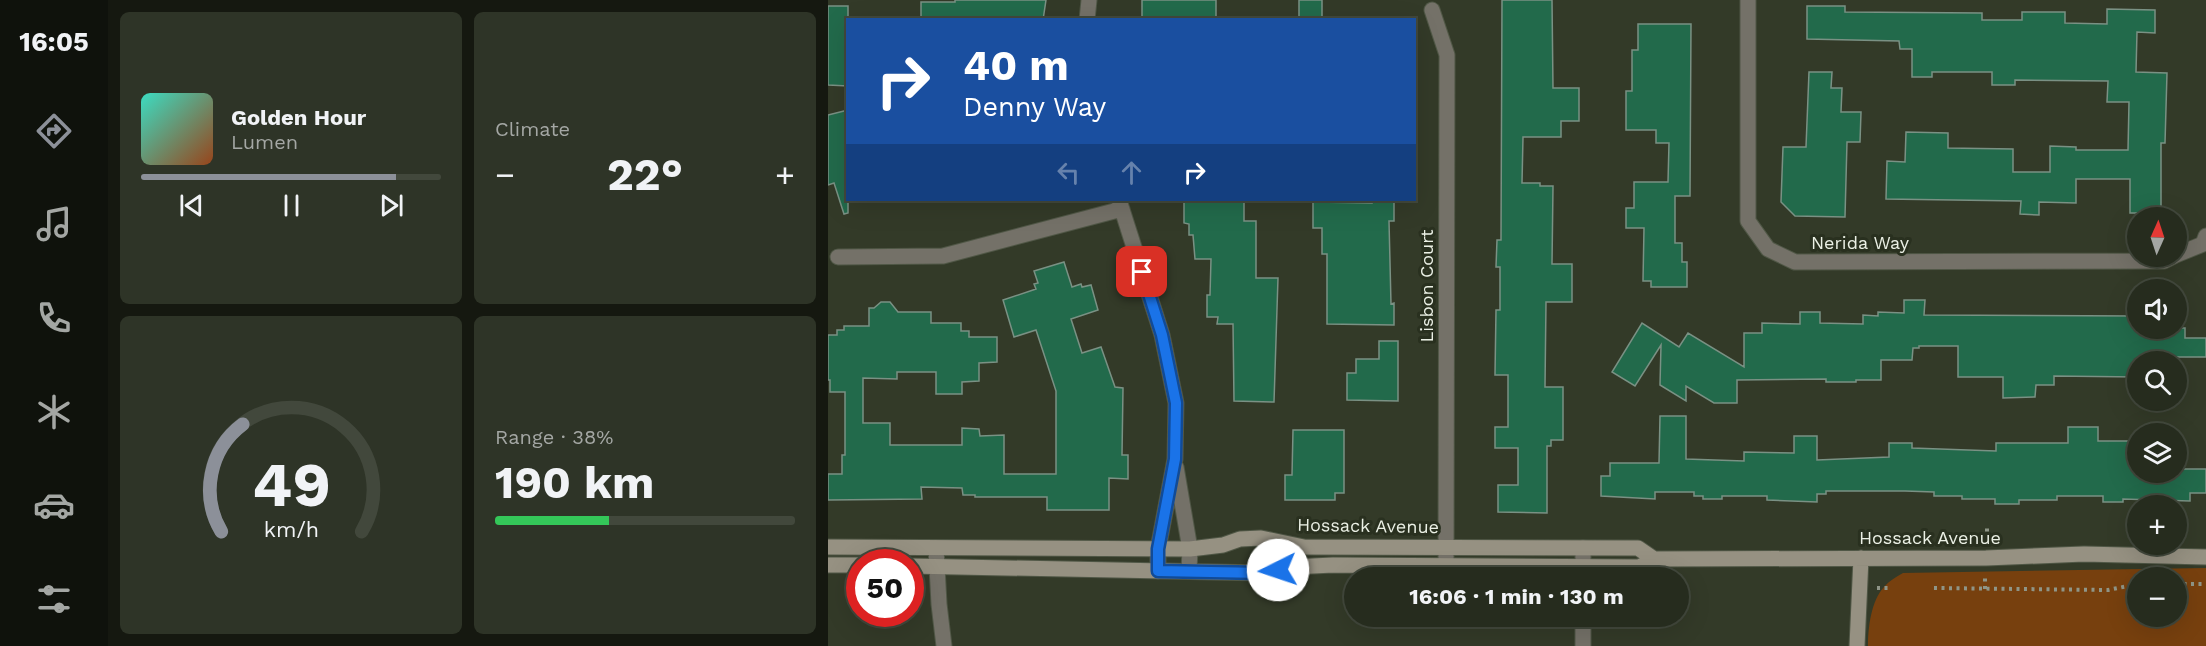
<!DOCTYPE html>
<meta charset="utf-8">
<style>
body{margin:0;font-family:"Work Sans",sans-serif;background:#2e3427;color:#f1f3f6;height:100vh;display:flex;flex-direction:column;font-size:22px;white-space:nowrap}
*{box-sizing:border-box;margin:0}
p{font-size:20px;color:#a4a7a4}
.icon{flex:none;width:33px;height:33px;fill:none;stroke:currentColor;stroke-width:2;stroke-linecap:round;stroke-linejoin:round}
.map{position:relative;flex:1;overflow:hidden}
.details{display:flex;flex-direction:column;gap:12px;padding:12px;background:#151810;width:720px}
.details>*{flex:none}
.hud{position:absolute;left:18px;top:18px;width:570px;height:183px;border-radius:0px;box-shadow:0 6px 24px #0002,0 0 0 2px #42483c;background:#1a4fa0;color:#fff;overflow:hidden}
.needle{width:39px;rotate:3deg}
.tools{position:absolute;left:1299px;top:207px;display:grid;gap:12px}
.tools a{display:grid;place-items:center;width:60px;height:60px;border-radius:50%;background:#262c1e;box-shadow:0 6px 24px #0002,0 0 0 2px #42483c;font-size:30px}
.speed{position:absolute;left:18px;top:549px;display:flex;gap:12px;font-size:30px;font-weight:700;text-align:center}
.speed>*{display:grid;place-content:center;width:78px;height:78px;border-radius:50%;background:#262c1e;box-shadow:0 6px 24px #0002,0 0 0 2px #42483c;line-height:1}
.speed .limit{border:9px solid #d22;background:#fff;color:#111}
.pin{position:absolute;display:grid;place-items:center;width:51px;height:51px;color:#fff;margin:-26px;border-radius:12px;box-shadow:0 3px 9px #0006}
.me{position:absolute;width:66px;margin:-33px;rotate:266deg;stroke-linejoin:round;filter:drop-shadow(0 0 4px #0008)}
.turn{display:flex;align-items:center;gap:21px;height:126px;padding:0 18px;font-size:27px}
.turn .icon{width:78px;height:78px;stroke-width:2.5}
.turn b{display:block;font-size:42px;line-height:51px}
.lanes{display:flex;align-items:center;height:57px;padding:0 18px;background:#0003;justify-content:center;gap:30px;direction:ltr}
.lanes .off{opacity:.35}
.big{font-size:45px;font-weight:700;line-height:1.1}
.details .card{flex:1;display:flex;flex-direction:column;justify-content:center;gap:9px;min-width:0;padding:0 21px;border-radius:9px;background:#2e3427}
.details .dial{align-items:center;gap:0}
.dial svg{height:156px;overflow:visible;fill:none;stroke:#42483c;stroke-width:7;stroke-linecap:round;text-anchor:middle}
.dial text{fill:#f1f3f6;stroke:none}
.song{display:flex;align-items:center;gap:18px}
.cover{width:72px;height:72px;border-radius:9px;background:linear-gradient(135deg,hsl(170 70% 55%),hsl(20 70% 35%))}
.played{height:6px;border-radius:3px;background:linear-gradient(90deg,#8c9099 85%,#42483c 85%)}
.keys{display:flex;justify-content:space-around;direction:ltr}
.heat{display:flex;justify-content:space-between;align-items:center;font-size:33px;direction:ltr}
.charge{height:9px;border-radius:4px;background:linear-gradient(90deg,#34c759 38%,#42483c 0)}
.details .tiles{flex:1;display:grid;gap:12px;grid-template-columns:repeat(2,1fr)}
.trip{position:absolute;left:516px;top:567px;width:345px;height:60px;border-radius:30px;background:#262c1e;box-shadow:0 6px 24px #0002,0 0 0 2px #42483c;font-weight:700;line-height:60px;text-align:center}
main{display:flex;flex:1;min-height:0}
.tab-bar{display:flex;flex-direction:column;width:108px;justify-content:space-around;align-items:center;background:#0f120c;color:#a4a7a4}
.tab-bar .icon{width:42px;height:42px}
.tab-bar .selected{color:#8c9099}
.tab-bar b{font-size:27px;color:#f1f3f6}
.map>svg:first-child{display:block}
</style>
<main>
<nav class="tab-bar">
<b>16:05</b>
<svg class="icon selected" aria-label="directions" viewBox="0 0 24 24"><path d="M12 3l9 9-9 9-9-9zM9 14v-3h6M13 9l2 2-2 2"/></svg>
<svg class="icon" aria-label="music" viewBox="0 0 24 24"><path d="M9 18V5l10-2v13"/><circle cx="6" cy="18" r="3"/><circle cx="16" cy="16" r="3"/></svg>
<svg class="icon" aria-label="phone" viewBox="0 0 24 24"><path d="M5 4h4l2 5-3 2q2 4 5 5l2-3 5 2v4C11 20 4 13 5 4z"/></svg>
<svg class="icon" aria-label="climate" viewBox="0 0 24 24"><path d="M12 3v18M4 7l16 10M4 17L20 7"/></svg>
<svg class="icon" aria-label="car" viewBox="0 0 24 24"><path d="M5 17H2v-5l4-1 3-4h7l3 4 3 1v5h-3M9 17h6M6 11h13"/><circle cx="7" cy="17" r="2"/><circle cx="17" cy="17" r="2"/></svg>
<svg class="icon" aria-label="filters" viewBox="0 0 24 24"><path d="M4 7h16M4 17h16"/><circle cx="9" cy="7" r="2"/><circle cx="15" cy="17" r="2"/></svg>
</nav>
<section class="details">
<div class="tiles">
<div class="card">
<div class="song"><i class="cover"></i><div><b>Golden Hour</b><p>Lumen</p></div></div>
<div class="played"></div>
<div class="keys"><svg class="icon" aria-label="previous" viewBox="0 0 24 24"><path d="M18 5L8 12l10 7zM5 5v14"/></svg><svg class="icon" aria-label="pause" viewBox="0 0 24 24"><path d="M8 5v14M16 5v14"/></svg><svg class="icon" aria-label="next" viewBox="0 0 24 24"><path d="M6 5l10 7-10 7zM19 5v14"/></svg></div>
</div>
<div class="card"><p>Climate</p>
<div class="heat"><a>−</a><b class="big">22°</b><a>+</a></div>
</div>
<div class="card dial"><svg viewBox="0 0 100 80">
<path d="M14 69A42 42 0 1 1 86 69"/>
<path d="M14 69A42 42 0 0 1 25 14" stroke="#8c9099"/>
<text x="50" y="56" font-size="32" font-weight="700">49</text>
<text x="50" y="72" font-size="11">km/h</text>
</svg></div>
<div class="card"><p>Range · 38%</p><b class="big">190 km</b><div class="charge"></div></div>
</div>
</section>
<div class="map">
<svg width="1378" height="646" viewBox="0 0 1378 646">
<rect width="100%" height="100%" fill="#333a28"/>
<!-- green -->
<path fill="#77400e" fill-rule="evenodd" d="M1378 568V646H1040C1040 628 1043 601 1056 587 1061 581 1068 577 1075 573ZM1310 578H1348V616H1310Z"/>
<!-- building -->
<path fill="#226a4b" stroke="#7a9184" stroke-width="1.5" d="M127 0H218L215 20H93V2H127Z
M314 0H388V20H314Z
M471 0H494V20H471Z
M674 0H724L725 88H751V121H733V137H695L694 183H712V186H725L724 264H744V302H718L717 387H735V440H723V446H719V513L670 512V485H690V448H667V427H680V375H667L668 310H672V267H668L669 240H673Z
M0 6H20V86L0 85Z
M979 6H1017V12L1154 13V20H1194V12H1237V23L1279 24V9L1327 10V33L1309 32 1308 72 1339 73 1337 143H1333V213H1302V179H1248V203L1211 202V215L1192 214 1193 201 1058 199 1059 161 1077 162 1078 132 1120 133V148L1185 149V172H1222V146L1248 147V150H1300L1301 102H1279L1280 81 1187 80V85H1164V72H1104V77H1084V49H1072L1071 41 979 39Z
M810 24H863L862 196H847V243H854V262H859V287H823V281H815L816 228H798V208H806V182H840L841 143H828V130H798V91H804V50H810Z
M981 72H1004L1003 88H1014L1013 112H1033L1032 142H1019L1017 217 967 216 953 202 955 147H978Z
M20 110V213L16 214 6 183 0 185V115Z
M356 200H378V202H416V221H428V278H450L446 402 406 401 405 324H389L390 317H379V295H382L383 259H367L365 235H361V224L356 223Z
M544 200H566V221H561L563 304 566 303V325L499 324V254H494V228H485V202L544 203Z
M236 262 244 287 253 284 254 287 263 285 270 310 243 319 254 353 273 347 287 387 295 388 294 455H300V479L281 478V510H219V497H147V495H135L134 488 93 487 94 499 0 500V474H14V455H17V392H2V380H0V335H9V330H16V326H41V308H46L53 302H62L70 312H103V323H133V331H141V337H169V362L151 363V381L134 382V394H108V372H69V379L35 378V423H62V445H134V428L151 429 152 436 176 435V474H228V391L208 330 186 337 175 300 208 289 206 284 210 283 206 271Z
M1076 300H1097L1096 315 1310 316V328H1357V338H1378V357H1339V362H1310V377L1226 376V385H1208L1207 397 1175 398V377H1130V346H1091V348H1085L1084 360H1053V380H1028V382H998V379L909 380V403H886L858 386V401L832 385 833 345 807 386 784 372 814 323 851 347 860 333 916 367V333H934V323L972 324V312H992V323L1035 324V315L1050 316V312L1076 313Z
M551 341H570V401L519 400V373H528V359H551Z
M832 416H858V459L916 461V452L966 453V436H989V460L1061 457V443H1084V448L1168 451V443H1240V427H1270V441H1310V472H1348V469H1378V493H1362V501L1295 499V502H1275V496H1229V500H1191V504H1167V499H1134V496H1106V492L1077 491H998V494H989V502L939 500V496H894V499H875V496H866V492H827V499L773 496V476H782V463H831Z
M465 430H516V493H507V500H457V475H464Z"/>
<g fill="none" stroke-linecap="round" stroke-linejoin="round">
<!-- street casing -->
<g stroke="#505746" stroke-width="17">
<path id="street" d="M920 0V221L940 249 967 262 1336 261 1346 256
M604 10 619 55 618 565
M259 20 261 0
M291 200 334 335 348 403 347 459 330 549V571
M1348 255 1375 244 1378 236
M10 257 115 256 294 209
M348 467 362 549 361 571
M108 548 111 604 116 646
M755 578V548
M755 616V646"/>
</g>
<!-- secondary casing -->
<g stroke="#505746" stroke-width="17">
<path id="secondary" d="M0 547 362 549 395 545 412 539 433 538 476 547 810 548 826 559
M0 565H32
M82 566 435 573 465 567 505 565 811 567 826 559 1158 558 1256 554 1378 557
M1029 646 1033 558"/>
</g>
<!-- path -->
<path stroke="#8f9587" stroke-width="4" stroke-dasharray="3 4.5" stroke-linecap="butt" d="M1159 539V528
M1348 584H1378
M1049 588H1062
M1106 588 1280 590 1310 584
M1157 589V574"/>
<!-- street -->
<use href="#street" stroke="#747168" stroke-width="15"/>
<!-- secondary -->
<use href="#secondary" stroke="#969182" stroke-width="15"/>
</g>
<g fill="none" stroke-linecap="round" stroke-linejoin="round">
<!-- route casing -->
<g stroke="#114b97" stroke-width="15">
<path id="route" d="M314 272 334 335 348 403 347 459 330 549V571L435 573 450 570"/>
</g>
<!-- route -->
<use href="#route" stroke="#1a73e8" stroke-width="10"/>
</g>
<g text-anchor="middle" stroke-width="6" stroke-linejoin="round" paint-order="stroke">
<!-- street labels -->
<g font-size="18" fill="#ebf0e5" stroke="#29301f">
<text x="1032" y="249">Nerida Way</text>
<text transform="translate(599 286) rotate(-90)" y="6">Lisbon Court</text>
<text transform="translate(540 526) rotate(1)" y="6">Hossack Avenue</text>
<text x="1102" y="544">Hossack Avenue</text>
</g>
</g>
</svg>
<div class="tools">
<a><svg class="needle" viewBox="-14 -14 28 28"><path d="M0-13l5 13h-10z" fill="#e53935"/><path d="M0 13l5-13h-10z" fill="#a4a7a4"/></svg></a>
<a><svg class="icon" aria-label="sound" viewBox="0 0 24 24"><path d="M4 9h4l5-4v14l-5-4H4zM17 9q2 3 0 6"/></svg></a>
<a><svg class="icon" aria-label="search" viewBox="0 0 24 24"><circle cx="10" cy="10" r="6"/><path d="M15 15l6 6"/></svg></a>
<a><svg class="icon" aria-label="layers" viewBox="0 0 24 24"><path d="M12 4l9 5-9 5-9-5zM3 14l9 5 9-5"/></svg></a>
<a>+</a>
<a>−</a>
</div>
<div class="speed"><div class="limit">50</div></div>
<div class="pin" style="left:314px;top:272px;background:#d93025"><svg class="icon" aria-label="arrive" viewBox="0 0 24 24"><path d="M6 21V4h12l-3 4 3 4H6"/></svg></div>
<svg class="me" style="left:450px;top:570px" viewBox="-20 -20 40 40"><circle r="19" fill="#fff"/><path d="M0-13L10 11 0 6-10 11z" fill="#1a73e8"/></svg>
<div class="trip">16:06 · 1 min · 130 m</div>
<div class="hud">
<div class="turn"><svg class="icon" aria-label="right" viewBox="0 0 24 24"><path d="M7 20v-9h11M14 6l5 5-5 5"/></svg><div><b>40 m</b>Denny Way</div></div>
<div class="lanes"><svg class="icon off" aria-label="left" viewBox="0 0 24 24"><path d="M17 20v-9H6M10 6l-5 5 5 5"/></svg><svg class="icon off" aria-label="ahead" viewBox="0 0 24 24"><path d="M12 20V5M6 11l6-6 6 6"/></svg><svg class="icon" aria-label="right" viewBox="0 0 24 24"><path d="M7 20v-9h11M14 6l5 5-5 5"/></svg></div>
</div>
</div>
</main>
